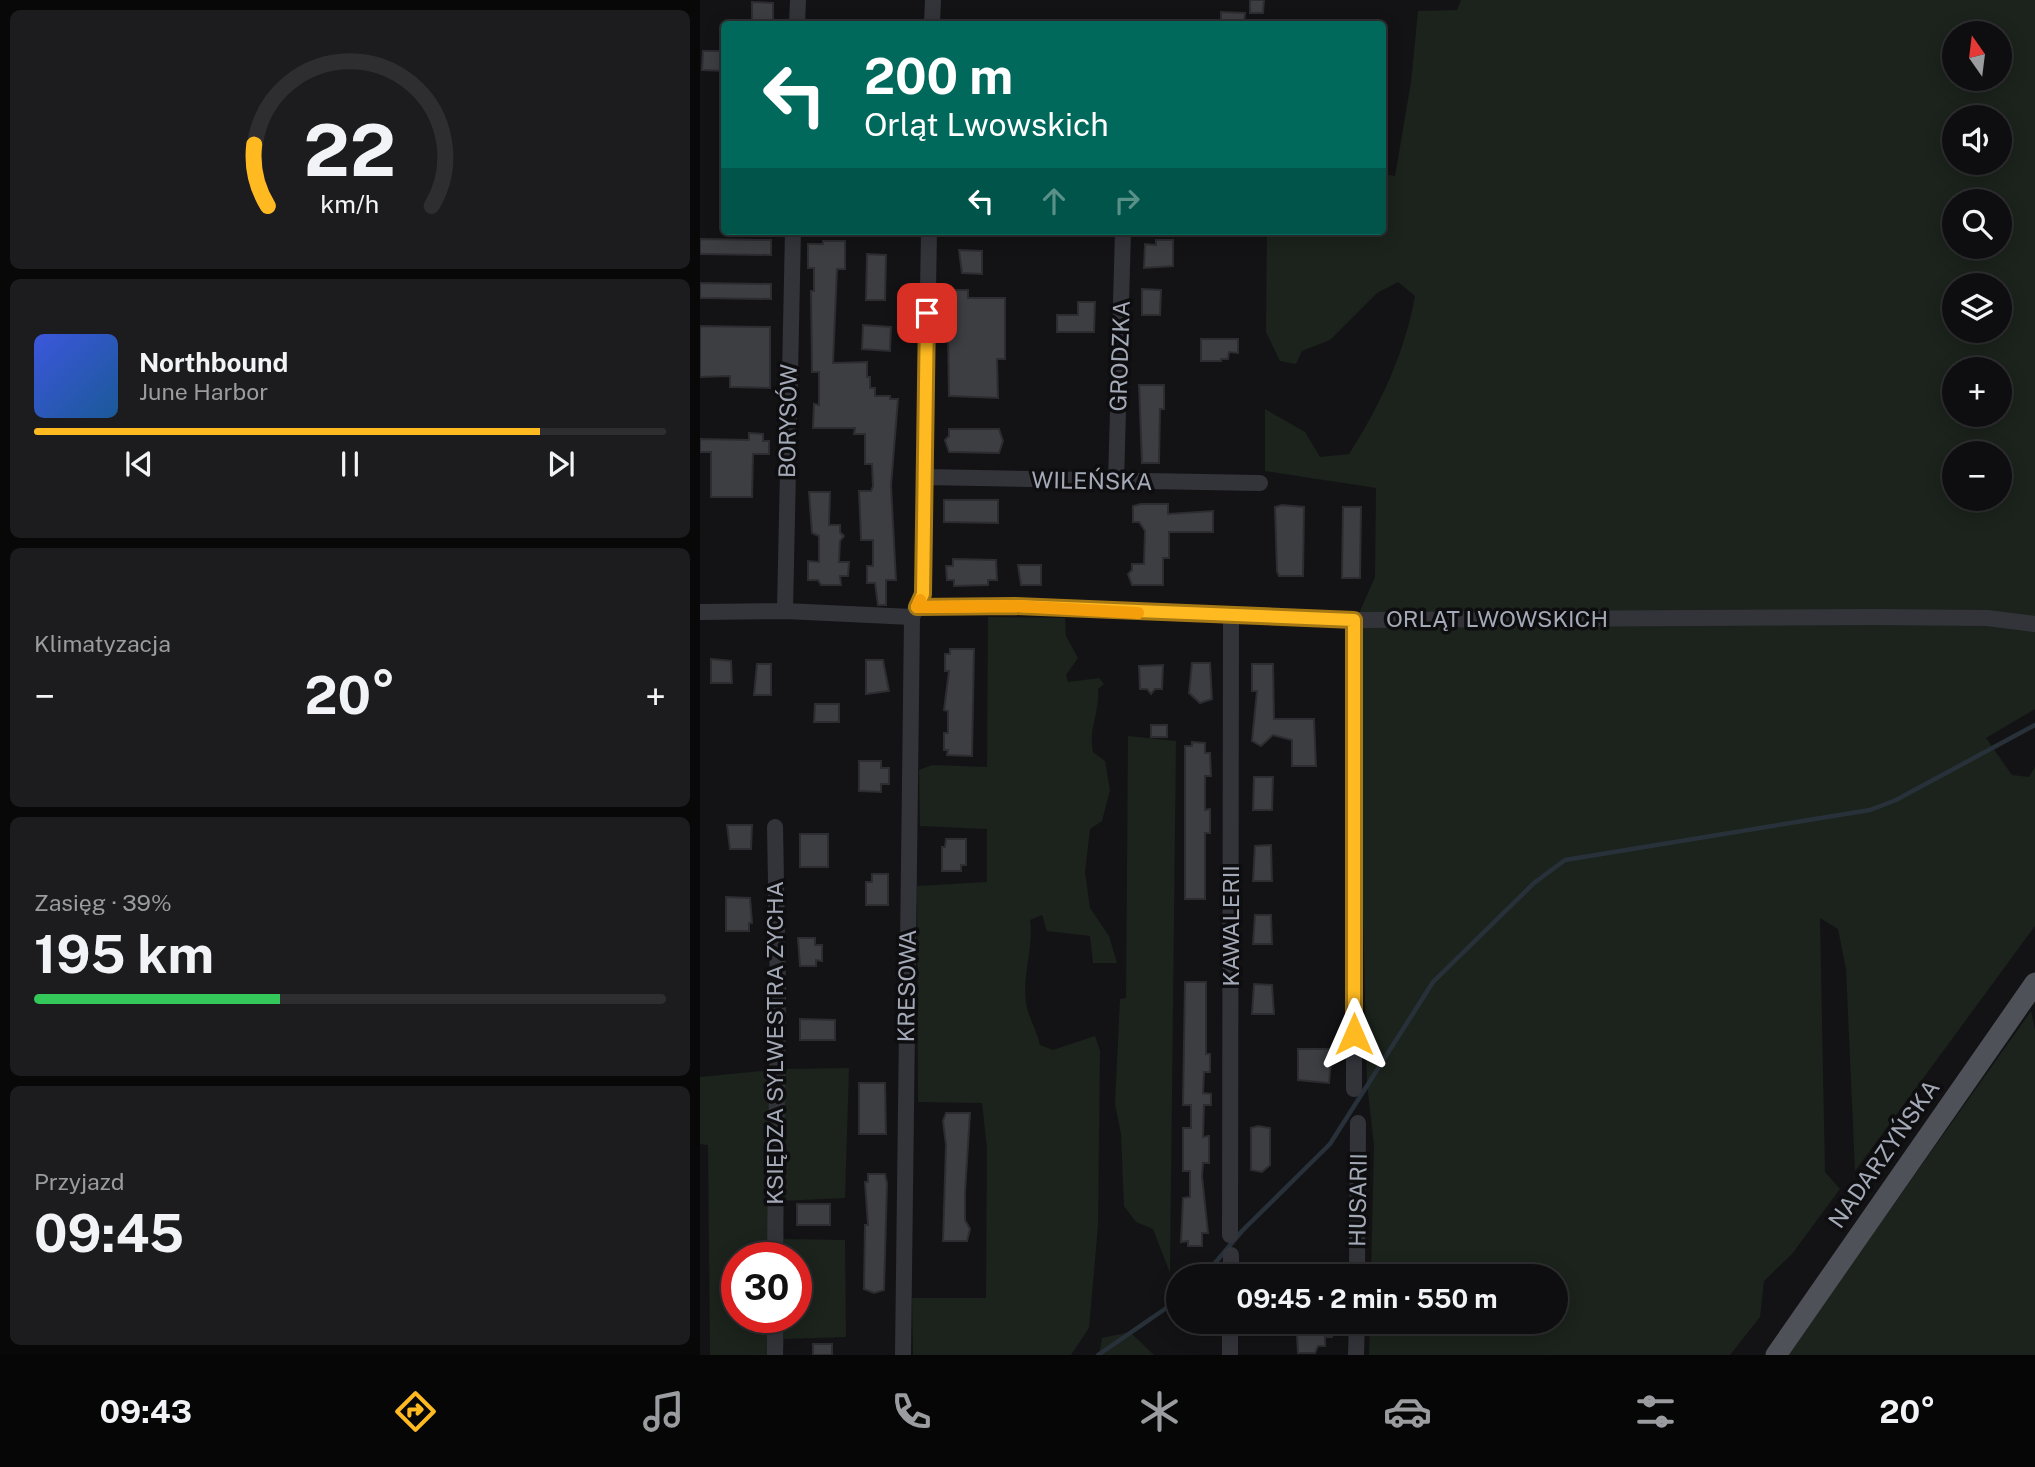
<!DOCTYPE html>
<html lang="pl">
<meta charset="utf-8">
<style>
body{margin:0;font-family:"Public Sans",sans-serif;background:#1c1c1e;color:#f1f3f6;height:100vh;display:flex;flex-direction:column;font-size:26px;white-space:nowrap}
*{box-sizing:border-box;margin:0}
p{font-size:23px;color:#9b9c9f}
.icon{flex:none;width:38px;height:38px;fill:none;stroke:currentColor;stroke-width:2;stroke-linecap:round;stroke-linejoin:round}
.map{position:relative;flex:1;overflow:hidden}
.side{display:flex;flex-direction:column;gap:10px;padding:10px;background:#080809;width:700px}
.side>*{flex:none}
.top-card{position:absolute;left:21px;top:21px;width:665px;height:214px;border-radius:7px;box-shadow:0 4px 18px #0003,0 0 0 2px #2e2e30;background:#00695c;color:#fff;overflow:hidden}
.needle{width:46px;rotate:346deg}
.fabs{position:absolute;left:1242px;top:21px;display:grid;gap:14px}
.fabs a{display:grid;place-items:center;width:70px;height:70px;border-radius:50%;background:#0e0e10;box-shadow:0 4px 18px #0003,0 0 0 2px #2e2e30;font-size:35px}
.speed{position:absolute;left:21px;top:1242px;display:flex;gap:14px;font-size:35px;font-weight:700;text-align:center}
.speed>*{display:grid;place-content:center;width:91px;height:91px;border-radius:50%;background:#0e0e10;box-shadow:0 4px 18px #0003,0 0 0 2px #2e2e30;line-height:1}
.speed .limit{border:10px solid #d22;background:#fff;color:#111}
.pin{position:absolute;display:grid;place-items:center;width:60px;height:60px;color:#fff;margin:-30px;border-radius:14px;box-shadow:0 4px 10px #0006}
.me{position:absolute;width:77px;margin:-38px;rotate:0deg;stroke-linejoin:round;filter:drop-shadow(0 0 5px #0008)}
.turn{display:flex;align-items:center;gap:24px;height:147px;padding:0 28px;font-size:32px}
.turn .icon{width:91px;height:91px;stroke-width:2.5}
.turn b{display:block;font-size:49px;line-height:60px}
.lanes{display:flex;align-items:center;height:66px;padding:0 28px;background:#0003;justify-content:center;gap:35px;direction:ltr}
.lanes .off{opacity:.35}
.big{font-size:52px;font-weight:700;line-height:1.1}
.side .tile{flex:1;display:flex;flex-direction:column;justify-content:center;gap:10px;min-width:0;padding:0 24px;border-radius:10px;background:#1c1c1e}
.side .dial{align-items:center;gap:0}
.dial svg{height:182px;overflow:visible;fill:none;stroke:#2e2e30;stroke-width:7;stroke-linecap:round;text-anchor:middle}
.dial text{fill:#f1f3f6;stroke:none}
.song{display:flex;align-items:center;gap:21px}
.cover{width:84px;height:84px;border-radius:10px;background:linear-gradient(135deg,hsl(230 70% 55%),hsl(210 70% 35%))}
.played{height:7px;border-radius:4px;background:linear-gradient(90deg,#ffba21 80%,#2e2e30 80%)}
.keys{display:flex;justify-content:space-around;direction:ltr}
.heat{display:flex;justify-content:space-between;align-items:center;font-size:38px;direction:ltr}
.charge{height:10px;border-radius:5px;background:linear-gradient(90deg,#34c759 39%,#2e2e30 0)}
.trip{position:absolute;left:466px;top:1264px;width:402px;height:70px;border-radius:35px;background:#0e0e10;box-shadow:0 4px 18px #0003,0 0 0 2px #2e2e30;font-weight:700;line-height:70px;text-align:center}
.tabs{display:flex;height:112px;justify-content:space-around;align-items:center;background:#060606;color:#9b9c9f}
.tabs .icon{width:49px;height:49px}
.tabs .on{color:#ffba21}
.tabs b{font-size:32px;color:#f1f3f6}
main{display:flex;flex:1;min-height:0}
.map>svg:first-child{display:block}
</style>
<main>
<section class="side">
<div class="tile dial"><svg viewBox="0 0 100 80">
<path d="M14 69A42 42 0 1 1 86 69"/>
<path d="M14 69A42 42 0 0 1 8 42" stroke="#ffba21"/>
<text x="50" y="56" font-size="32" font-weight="700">22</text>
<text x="50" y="72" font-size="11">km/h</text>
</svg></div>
<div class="tile">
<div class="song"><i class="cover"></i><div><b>Northbound</b><p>June Harbor</p></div></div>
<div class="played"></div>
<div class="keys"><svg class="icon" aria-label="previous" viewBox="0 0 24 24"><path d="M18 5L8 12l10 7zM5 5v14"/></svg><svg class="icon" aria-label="pause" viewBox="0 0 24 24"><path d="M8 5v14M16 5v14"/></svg><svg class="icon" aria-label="next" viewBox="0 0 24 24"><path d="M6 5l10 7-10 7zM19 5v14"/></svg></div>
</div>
<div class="tile"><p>Klimatyzacja</p>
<div class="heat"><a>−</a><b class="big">20°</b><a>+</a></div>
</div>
<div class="tile"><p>Zasięg · 39%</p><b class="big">195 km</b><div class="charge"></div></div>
<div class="tile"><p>Przyjazd</p><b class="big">09:45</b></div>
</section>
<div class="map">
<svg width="1335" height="1355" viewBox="0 0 1335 1355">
<rect width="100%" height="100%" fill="#131315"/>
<!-- green -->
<path fill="#1b231c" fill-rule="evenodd" d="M761 0H1335V709L1286 738 1312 775 1329 777 1335 767V926L1155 1171 1146 969 1138 929 1120 918 1125 1172 1140 1189 1092 1254 1064 1281 1060 1317 1030 1355H669L670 1321H856V1276H671L674 1146 667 1083 656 620 675 577 676 488 565 471V409L605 432 620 457 649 454C680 406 705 352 715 296L698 282 677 293 630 340 602 351 596 364 580 361 566 332 567 231H682L683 174 695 176 711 82 718 11 757 10ZM1255 33H1300V79H1255ZM1255 117H1300V163H1255ZM1255 201H1300V247H1255ZM1255 285H1300V331H1255ZM1255 369H1300V415H1255ZM1255 453H1300V499H1255Z
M288 617 365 618 366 636 378 658 366 675 368 682 399 678 404 684 398 689C400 713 388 728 393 752L405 761 410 790 402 821 390 829 385 872 390 908 409 936 417 963H393L390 936 347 931 342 915 330 920C334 947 322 975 326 1003 328 1017 337 1030 340 1045L353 1050 395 1036 400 1051 398 1226 389 1328 371 1355H213L212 1298H286L287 1148 282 1103 218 1102 217 886 287 882V829L220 826 219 770 232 765 287 767Z
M428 736 476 741 470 1273 453 1229 436 1222 424 1206 421 1134 415 1104 420 999 426 998Z
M1331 1011 1335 1030V1355H1087Z
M149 1068 145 1198 81 1201 84 1239 145 1240 146 1337 84 1339 83 1355H10L8 1145 0 1144V1077L81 1069ZM37 1258H96V1318H37Z
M430 1332 454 1355H399L402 1338Z"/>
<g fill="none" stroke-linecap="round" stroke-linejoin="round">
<!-- stream -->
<path stroke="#283139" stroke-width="4.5" d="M504 1276 542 1231 630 1144 733 982 834 883 865 860 1170 810 1196 800 1335 725
M398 1355 478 1300"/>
</g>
<!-- building -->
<path fill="#3c3e42" stroke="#2d2d31" stroke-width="2" d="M550 0H564L563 13H550Z
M52 2 73 3V24H52Z
M521 12 545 13 544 24H521Z
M3 51H24V71L2 70Z
M0 239 71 240V255L0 254Z
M456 240H473V266L444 268 445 244 456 245Z
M123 241H145V269H137L133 363 167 362V377H170V388H175V396H190V399H198L191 486 196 580H186V605H178L175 583H167V566H173V540H161L159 491H171L173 486 172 464H165V434H154L155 428H113L114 404 119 405V372H112L111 291H114V268H108V244H123Z
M259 250 282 251V274L262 273Z
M167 254 186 255 185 300H166Z
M0 283 71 284V299L0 298Z
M442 289 461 290 460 315H442Z
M253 290H268V298H305V359H297L298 398 249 396 248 334Z
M378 302H395L394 332H357V315H378Z
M163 325 191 327 190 351 162 349Z
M0 326 70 327V388L30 387V376L0 377Z
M501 339H538V353L529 352 528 359H521V361H501Z
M439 385H464V409H460L459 463H442Z
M249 429H299L303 441 299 453 249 452 245 440 249 436Z
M49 433 63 434V441H69V454H53L52 497H11V452H0V439L49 440Z
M109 492H130L129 525H140V532L144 536 140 541 139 562H149L148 576H140L141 585H121L118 580H108V561L119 562V536L112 533Z
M244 500H298V523L244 522Z
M441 504H468V514L513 511V532H469V558H463V585H432L428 574 432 570V564H444L445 531 439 522H433V506Z
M582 505 604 507 603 576H579L577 571 575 507Z
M643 507H661L660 578H642Z
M253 559 296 560 297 580H288V585L254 586V580H247L246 566H253Z
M318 565H341V585H321Z
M250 649H274L272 756 247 755 248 750H244V733H248V711L244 710 249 671H245V654H250Z
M11 659 31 661 32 683H11Z
M166 660H183L189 691 166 694Z
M492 663H510L512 699 500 703 489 693Z
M57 664H71V695H54Z
M552 664H573L574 719H614L616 766H592V740L573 735 561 746 552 741 557 691H552Z
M463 665 462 689H455L451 694 447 689H440L439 666Z
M115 704H139V722H114Z
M451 725H467V737H451Z
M492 742 505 743V753H510L511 776H505V810L510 809V833H505V899H485V746H492Z
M159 761H181V768H189V784H181V792L159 791Z
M554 777H573L572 810H553Z
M27 825H52L51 849H30Z
M100 834H128V867H100Z
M246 839H266V865H261V871H242V847H245Z
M571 845 572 881H553L555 846Z
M172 874H188V905H166V882H172Z
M26 897 50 898 52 923H49V931H26Z
M555 915H571L572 944H553Z
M98 938H115V945H122V961L116 960V966H100Z
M485 982H506V1054H510V1072H504L503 1093 511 1094V1105H504L503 1137 509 1136V1163H503L502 1176 508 1233H502V1246H488V1241L481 1242 483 1198 490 1197V1171H483V1128H491V1105H483Z
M554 984 572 985 574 1014H552Z
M100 1019 135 1020V1040H100Z
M598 1049H632L629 1083 598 1080Z
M159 1083H185L186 1134H159Z
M246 1113H270L265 1193V1220L270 1229 267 1241H243L246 1145 243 1121Z
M558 1126 570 1128V1165L562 1172 551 1170V1128Z
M168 1174H185L187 1183 184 1290 174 1293 164 1289 165 1225H168L165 1182H168Z
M97 1204H130V1225H97Z
M596 1321H632V1337H625V1346H618L615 1353H598Z
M113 1344H132V1355H113Z"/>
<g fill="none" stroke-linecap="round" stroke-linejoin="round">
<!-- minor -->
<path stroke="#33343a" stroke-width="16" d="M97 24 98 0
M232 24 233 0
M224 477 560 483
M416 482 423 231
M217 607 315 606 654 620 1174 617 1287 618 1335 624
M85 611 93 231
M0 612 85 611 212 617
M75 827 78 993 75 1258
M654 1089V620
M530 1235 531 618
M531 1276V1255
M657 1276 658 1123
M75 1318V1355
M203 1355 212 617 223 594 229 231
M530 1355V1321
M656 1355 657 1321"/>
<!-- major -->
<path stroke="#4f5159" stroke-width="21" d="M1076 1355 1335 983"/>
</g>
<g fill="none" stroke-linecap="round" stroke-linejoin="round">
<!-- route casing -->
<g stroke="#a67915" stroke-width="18">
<path id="route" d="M227 313 223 594 217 607 315 606 654 620V1034"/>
</g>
<!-- route -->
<use href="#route" stroke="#ffba21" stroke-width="12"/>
<!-- slow -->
<path stroke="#f59e0b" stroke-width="12" d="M220 600 217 607 315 606 438 613"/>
</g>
<g text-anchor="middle" stroke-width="7" stroke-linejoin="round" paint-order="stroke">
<!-- street labels -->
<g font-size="23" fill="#a3a9b6" stroke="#0e0e10">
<text transform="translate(420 356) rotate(-88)" y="8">GRODZKA</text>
<text transform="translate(88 421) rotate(-89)" y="8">BORYSÓW</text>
<text transform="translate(392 481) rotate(1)" y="8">WILEŃSKA</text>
<text x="797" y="627">ORLĄT LWOWSKICH</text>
<text transform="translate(531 926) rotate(-90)" y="8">KAWALERII</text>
<text transform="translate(207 986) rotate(-89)" y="8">KRESOWA</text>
<text transform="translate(75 1043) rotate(-90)" y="8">KSIĘDZA SYLWESTRA ZYCHA</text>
<text transform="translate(1184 1154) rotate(-55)" y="8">NADARZYŃSKA</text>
<text transform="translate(658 1200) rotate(-89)" y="8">HUSARII</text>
</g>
</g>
</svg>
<div class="fabs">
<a><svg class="needle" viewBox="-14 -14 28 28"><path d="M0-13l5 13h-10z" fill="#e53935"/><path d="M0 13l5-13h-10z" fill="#9b9c9f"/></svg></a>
<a><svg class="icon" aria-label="sound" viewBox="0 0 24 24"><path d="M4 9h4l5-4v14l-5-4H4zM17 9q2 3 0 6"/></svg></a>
<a><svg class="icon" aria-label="search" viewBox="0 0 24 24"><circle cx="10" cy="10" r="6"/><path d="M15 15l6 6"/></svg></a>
<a><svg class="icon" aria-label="layers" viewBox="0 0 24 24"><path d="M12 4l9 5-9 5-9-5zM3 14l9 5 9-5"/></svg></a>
<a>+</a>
<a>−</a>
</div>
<div class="speed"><div class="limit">30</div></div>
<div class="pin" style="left:227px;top:313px;background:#d93025"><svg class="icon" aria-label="arrive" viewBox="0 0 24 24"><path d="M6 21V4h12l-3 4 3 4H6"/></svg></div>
<svg class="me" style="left:654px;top:1034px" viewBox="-20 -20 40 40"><path d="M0-17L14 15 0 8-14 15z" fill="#ffba21" stroke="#fff" stroke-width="4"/></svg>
<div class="trip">09:45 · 2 min · 550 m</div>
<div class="top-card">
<div class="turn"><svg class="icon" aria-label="left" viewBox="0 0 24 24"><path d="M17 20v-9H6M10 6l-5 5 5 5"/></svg><div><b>200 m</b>Orląt Lwowskich</div></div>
<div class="lanes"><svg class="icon" aria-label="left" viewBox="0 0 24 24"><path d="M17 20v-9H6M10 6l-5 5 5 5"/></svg><svg class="icon off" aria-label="ahead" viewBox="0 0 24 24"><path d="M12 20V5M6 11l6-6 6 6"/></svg><svg class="icon off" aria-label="right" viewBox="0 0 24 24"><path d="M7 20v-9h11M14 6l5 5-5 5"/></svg></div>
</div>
</div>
</main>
<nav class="tabs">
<b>09:43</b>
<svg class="icon on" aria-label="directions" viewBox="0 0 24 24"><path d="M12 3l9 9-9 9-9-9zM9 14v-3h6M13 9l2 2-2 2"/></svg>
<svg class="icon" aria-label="music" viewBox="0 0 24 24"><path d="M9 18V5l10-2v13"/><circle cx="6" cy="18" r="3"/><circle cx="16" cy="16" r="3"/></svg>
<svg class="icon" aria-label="phone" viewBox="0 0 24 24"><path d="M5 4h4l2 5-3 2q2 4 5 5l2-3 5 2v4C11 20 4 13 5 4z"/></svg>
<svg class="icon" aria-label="climate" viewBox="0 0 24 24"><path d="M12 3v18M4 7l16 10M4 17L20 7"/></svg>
<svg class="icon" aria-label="car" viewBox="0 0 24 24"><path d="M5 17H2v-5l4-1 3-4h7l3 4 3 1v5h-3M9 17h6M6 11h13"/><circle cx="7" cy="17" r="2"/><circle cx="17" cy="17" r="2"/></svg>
<svg class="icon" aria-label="filters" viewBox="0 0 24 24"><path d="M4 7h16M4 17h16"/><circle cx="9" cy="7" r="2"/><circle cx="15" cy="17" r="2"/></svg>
<b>20°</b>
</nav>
